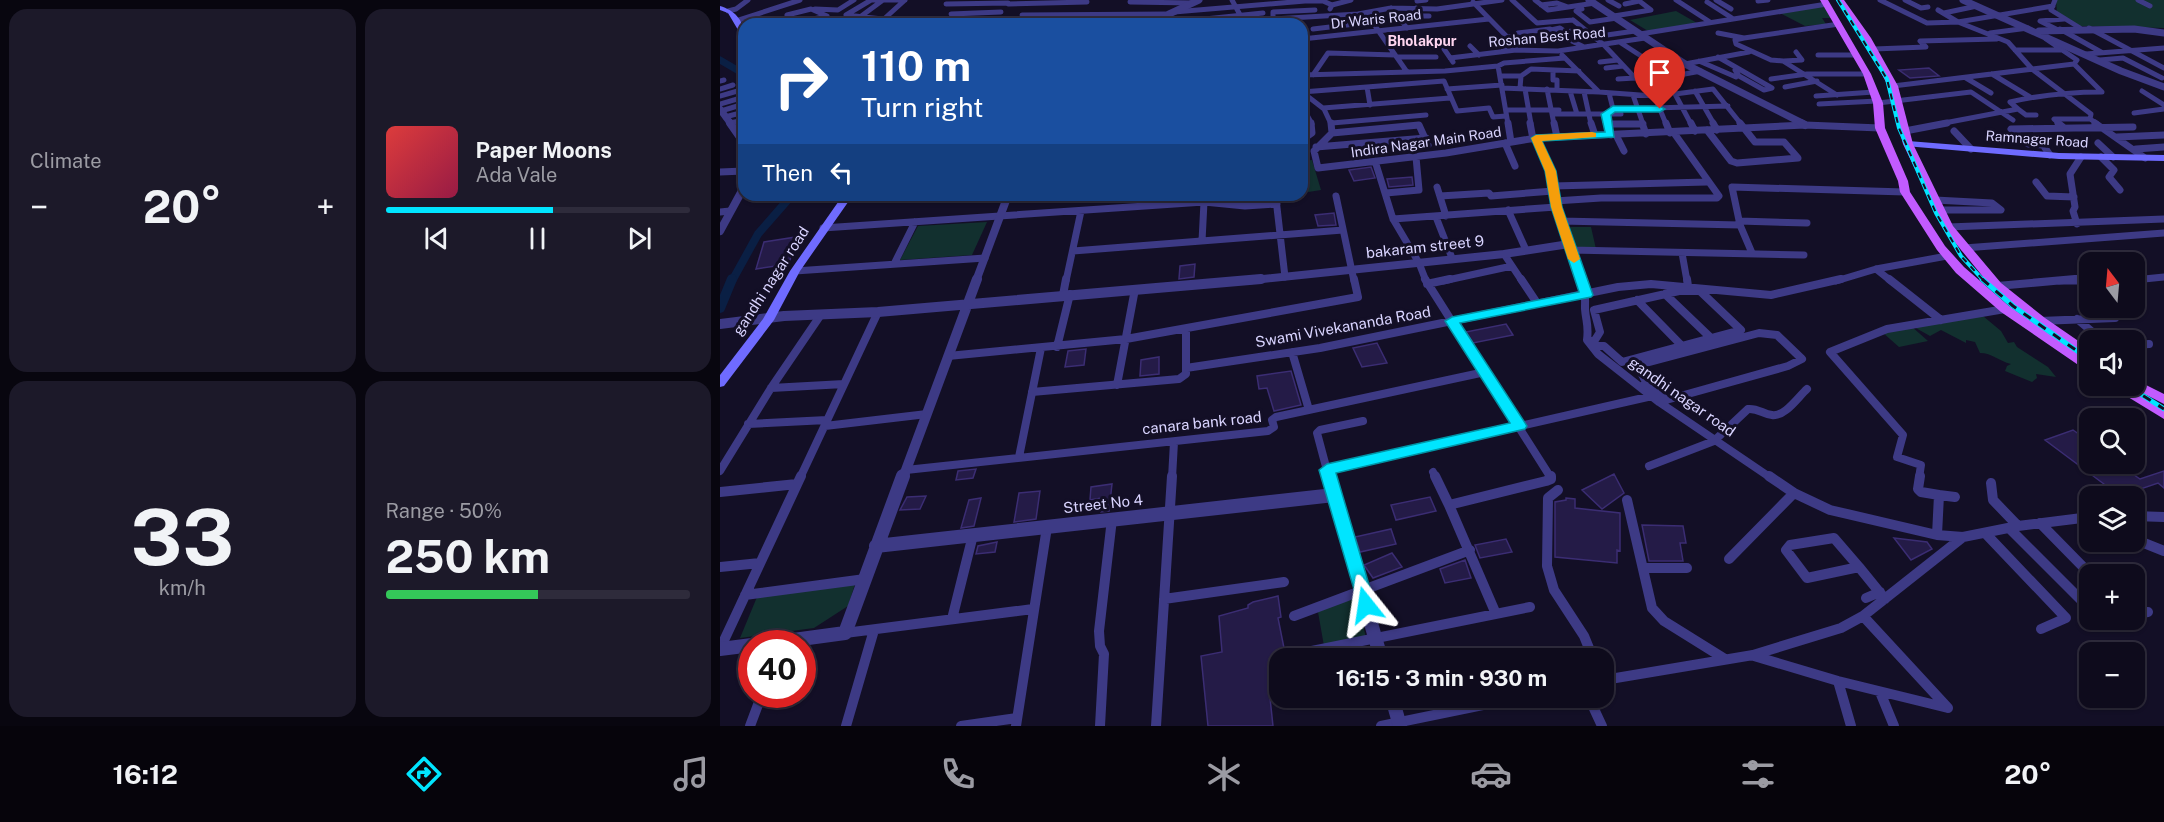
<!DOCTYPE html>
<meta charset="utf-8">
<style>
body{margin:0;font-family:"Public Sans",sans-serif;background:#1c1929;color:#f1f3f6;height:100vh;display:flex;flex-direction:column;font-size:22px;white-space:nowrap}
*{box-sizing:border-box;margin:0}
p{font-size:20px;color:#9b9ba3}
.icon{flex:none;width:33px;height:33px;fill:none;stroke:currentColor;stroke-width:2;stroke-linecap:round;stroke-linejoin:round}
.map{position:relative;flex:1;overflow:hidden}
.side{display:flex;flex-direction:column;gap:9px;padding:9px;background:#08060f;width:720px}
.side>*{flex:none}
.banner{position:absolute;left:18px;top:18px;width:570px;height:183px;border-radius:18px;box-shadow:0 2px 4px #0004,0 0 0 2px #2e2b3b;background:#1a4fa0;color:#fff;overflow:hidden}
.needle{width:39px;rotate:344deg}
.buttons{position:absolute;left:1359px;top:252px;display:grid;gap:12px}
.buttons a{display:grid;place-items:center;width:66px;height:66px;border-radius:12px;background:#0e0b1c;box-shadow:0 2px 4px #0004,0 0 0 2px #2e2b3b;font-size:30px}
.speed{position:absolute;left:18px;top:630px;display:flex;gap:12px;font-size:30px;font-weight:700;text-align:center}
.speed>*{display:grid;place-content:center;width:78px;height:78px;border-radius:50%;background:#0e0b1c;box-shadow:0 2px 4px #0004,0 0 0 2px #2e2b3b;line-height:1}
.speed .limit{border:9px solid #d22;background:#fff;color:#111}
.pin{position:absolute;display:grid;place-items:center;width:51px;height:51px;color:#fff;margin:-62px -26px;border-radius:50% 50% 50% 0;rotate:-45deg;box-shadow:0 0 6px #0007}
.pin .icon{rotate:45deg}
.me{position:absolute;width:66px;margin:-33px;rotate:345deg;stroke-linejoin:round;filter:drop-shadow(0 0 4px #0008)}
.turn{display:flex;align-items:center;gap:21px;height:126px;padding:0 24px;font-size:27px}
.turn .icon{width:78px;height:78px;stroke-width:2.5}
.turn b{display:block;font-size:42px;line-height:51px}
.then{display:flex;align-items:center;height:57px;padding:0 24px;background:#0003;gap:12px;font-size:22px}
.big{font-size:45px;font-weight:700;line-height:1.1}
.side .card{flex:1;display:flex;flex-direction:column;justify-content:center;gap:9px;min-width:0;padding:0 21px;border-radius:18px;background:#1c1929}
.side .dial{align-items:center;gap:0}
.dial b{font-size:78px;line-height:1}
.song{display:flex;align-items:center;gap:18px}
.cover{width:72px;height:72px;border-radius:9px;background:linear-gradient(135deg,hsl(0 70% 55%),hsl(340 70% 35%))}
.played{height:6px;border-radius:3px;background:linear-gradient(90deg,#00e5ff 55%,#2e2b3b 55%)}
.keys{display:flex;justify-content:space-around;direction:ltr}
.heat{display:flex;justify-content:space-between;align-items:center;font-size:33px;direction:ltr}
.charge{height:9px;border-radius:4px;background:linear-gradient(90deg,#34c759 50%,#2e2b3b 0)}
.side .tiles{flex:1;display:grid;gap:9px;grid-template-columns:repeat(2,1fr)}
.trip{position:absolute;left:549px;top:648px;width:345px;height:60px;border-radius:18px;background:#0e0b1c;box-shadow:0 2px 4px #0004,0 0 0 2px #2e2b3b;font-weight:700;line-height:60px;text-align:center}
.dock{display:flex;height:96px;justify-content:space-around;align-items:center;background:#06040b;color:#9b9ba3}
.dock .icon{width:42px;height:42px}
.dock .selected{color:#00e5ff}
.dock b{font-size:27px;color:#f1f3f6}
main{display:flex;flex:1;min-height:0}
.map>svg:first-child{display:block}
</style>
<main>
<section class="side">
<div class="tiles">
<div class="card"><p>Climate</p>
<div class="heat"><a>−</a><b class="big">20°</b><a>+</a></div>
</div>
<div class="card">
<div class="song"><i class="cover"></i><div><b>Paper Moons</b><p>Ada Vale</p></div></div>
<div class="played"></div>
<div class="keys"><svg class="icon" aria-label="previous" viewBox="0 0 24 24"><path d="M18 5L8 12l10 7zM5 5v14"/></svg><svg class="icon" aria-label="pause" viewBox="0 0 24 24"><path d="M8 5v14M16 5v14"/></svg><svg class="icon" aria-label="next" viewBox="0 0 24 24"><path d="M6 5l10 7-10 7zM19 5v14"/></svg></div>
</div>
<div class="card dial"><b>33</b><p>km/h</p></div>
<div class="card"><p>Range · 50%</p><b class="big">250 km</b><div class="charge"></div></div>
</div>
</section>
<div class="map">
<svg width="1444" height="726" viewBox="0 0 1444 726">
<rect width="100%" height="100%" fill="#130f26"/>
<!-- green -->
<path fill="#12302f" d="M1336 0H1444V28L1360 26 1337 13Z
M1103 6 1118 18H1102L1106 24 1085 26 1058 12Z
M956 11 977 23 928 31 910 20Z
M592 160 601 190 582 193V161Z
M267 222 252 255 180 260 198 226Z
M848 227H871L876 249H852Z
M1263 316 1281 331 1288 343 1294 342 1297 347 1328 367 1336 377 1316 374 1317 378 1312 382 1285 371 1287 366 1291 364C1279 361 1272 353 1260 353L1255 342 1246 340V343L1221 330 1210 336 1194 327Z
M1191 326 1208 341 1179 347 1162 332Z
M135 584 128 606 94 628 20 638 37 597Z
M636 596 646 638 604 646 598 612Z"/>
<g fill="none" stroke-linecap="round" stroke-linejoin="round">
<!-- canal-far2 -->
<path stroke="#0a1f44" stroke-width="7" d="M0 60 24 74"/>
<!-- canal-far1 -->
<path stroke="#0a1f44" stroke-width="8" d="M12 281 38 234 72 195"/>
<!-- canal -->
<path stroke="#0a1f44" stroke-width="10" d="M0 308 12 279"/>
</g>
<!-- building -->
<path fill="#241b47" stroke="#3b2d73" stroke-width="1.5" d="M1209 68 1219 76 1190 78 1179 70Z
M651 167 655 178 634 181 629 170Z
M692 177 693 185 669 187 667 179Z
M614 213 616 225 598 226 595 215Z
M76 237 69 264 36 269 44 242Z
M475 264 474 277 459 279 460 266Z
M786 324 793 335 753 343 746 332Z
M657 343 667 363 642 367 633 348Z
M366 349 364 365 345 367 348 351Z
M439 357V374L420 376 421 360Z
M571 371 581 405 554 411 547 388 539 389 537 376Z
M1353 430 1370 442V464H1398L1420 479 1444 471V488L1438 483 1400 496 1325 440Z
M256 469 253 478 236 480 238 471Z
M894 474 904 493 882 509 862 490Z
M392 484 389 511 381 512 382 498 370 500 371 487Z
M320 491 316 519 294 522 299 493Z
M206 496 200 509 180 510 187 497Z
M710 497 716 511 676 520 671 505Z
M261 498 254 526 241 528 249 500Z
M846 498 855 499V508L900 513V551L897 550V563L835 557V502L846 500Z
M922 525 963 526 966 543H960L963 561H929Z
M671 529 676 544 640 552 635 537Z
M1174 538 1207 542 1212 549 1191 560Z
M786 539 792 552 760 558 755 545Z
M277 542 275 552 256 554 258 546Z
M672 553 682 567 653 578 644 565Z
M745 560 751 578 725 583 720 569Z
M558 596 561 617 558 618 566 658H560V677L548 679 553 726H488L481 656 502 652 499 616 528 608V605L533 602Z"/>
<g fill="none" stroke-linecap="round" stroke-linejoin="round">
<!-- minor-far3 -->
<path stroke="#3d3a85" stroke-width="5" d="M153 0H185
M512 0 525 24
M792 0 817 23 853 20
M815 0 828 10 875 3
M888 0 899 6
M956 0 990 22
M996 0 1011 9
M1160 0 1207 23 1238 22 1288 42 1312 69 1371 114 1370 119 1378 124
M1185 0 1201 8 1208 7
M1335 0 1331 10 1360 28
M1418 0 1430 6
M697 1 706 0
M1038 1 1048 0
M410 2 473 3
M753 2 793 43 796 50
M987 2 1012 18
M226 4 288 3
M288 4 367 2
M905 4 919 1
M821 5 837 3 848 7
M671 8 687 28
M696 8V16H709
M95 9 118 10 134 0
M610 9 612 5 631 0
M862 9 856 11 870 22 897 18
M1218 10 1238 22 1333 6
M8 11 16 9 28 0
M454 12 585 1H603L612 5
M646 13 687 72
M1224 13 1257 6
M231 14 281 12
M126 15 208 24
M126 15 151 0
M302 15 449 14
M894 16 931 10 918 0
M164 19 185 0
M553 19 638 14 671 8 717 9 782 0
M475 20 543 13
M853 20 884 45 915 78 932 80 981 71
M16 21 80 0
M81 22 106 16
M556 23 553 19V12L595 10
M83 24 67 15 91 9 107 16
M120 24 140 17 163 0
M257 24 352 23
M532 24 555 22
M1369 28 1444 68
M593 29 652 22
M1336 29 1320 21 1344 19
M1340 29 1381 52
M831 30 840 28 846 32 864 29
M834 32 864 47
M998 33 1024 38 1119 24
M1270 33 1308 28
M920 34 1107 4
M788 37 801 36 798 33 830 29
M873 37 915 31
M1024 38 1015 40 1016 44 1051 60 1063 61 1117 95
M582 39 769 19
M777 42 786 51
M793 43 838 35
M901 43 952 76
M750 46 759 55
M724 49 733 62
M1154 49 1206 47 1200 41 1277 39
M1295 50H1342
M1366 54 1444 48
M842 55 879 92 934 96
M1098 55H1136
M582 56 586 52
M677 57H716
M998 57 1019 69
M730 58 796 50 838 51 925 38
M1380 60 1403 58 1442 78
M979 61 1016 77
M1064 61 1082 60 1076 52
M880 62 898 60
M965 64 1029 52
M886 68 903 66
M1019 69 1052 88 1044 90 1019 76 1015 70Z
M833 70V80H837V90
M1272 74 1310 97
M582 75 725 71 778 66
M593 75 608 53 675 55
M781 76H801
M1246 78 1271 93
M898 79 915 78
M1051 79 1087 74H1147
M0 81 4 80
M1173 86 1354 64
M647 87 650 105
M1065 87 1097 81
M782 88 879 92
M800 88 801 76 811 69 859 71
M0 89 13 85
M727 89 782 85
M805 89 811 124
M827 89 834 124
M850 91 857 114
M975 91 994 124
M1422 91 1444 105
M582 92 604 109 611 124
M582 92 724 81 737 111 769 108 773 117 786 116
M864 92 871 124
M913 95 923 124
M0 96 21 90
M1096 96 1154 92
M1158 103 1251 92 1293 120
M0 104 24 97
M1099 104 1157 101
M582 106 592 124
M603 108 730 98
M893 109 1008 106
M1298 109 1306 115H1316
M786 110H839
M1 111 24 104
M1414 113 1444 109
M832 114H901
M5 117 24 112
M10 123 24 120
M612 123 706 115
M788 124 778 66 784 63 845 58
M888 124 886 114 893 109 889 93
M888 124H923
M946 124 932 90 955 85 947 77
M971 124 955 94 993 89 1021 124
M1219 124 1298 109 1290 102C1320 95 1351 92 1382 92L1354 64 1357 60 1326 39
M1340 124 1334 119H1370"/>
<!-- minor-far2 -->
<path stroke="#3d3a85" stroke-width="7" d="M611 123 612 133 594 151 598 168 726 153 816 138 1085 125 1160 128
M788 123 791 142
M810 123 813 139
M834 123 837 137
M871 123 875 135
M888 123 891 135
M922 123 926 134
M946 123 950 133
M971 123 975 131
M993 123 997 130
M1338 123 1343 127
M1375 123 1425 158
M888 124H923
M15 130 24 128
M987 130 1011 161 1017 163 1078 158 1064 142H1035L1020 123
M1185 131 1227 123
M1234 131 1251 149
M612 133 699 125 708 145
M896 135 904 151
M1397 137 1444 135
M816 138 831 171 836 207 862 281
M582 140 592 133 591 123
M785 143 795 166
M1378 143 1393 157
M596 147 706 138
M1416 149 1444 147
M1330 155 1323 145 1308 144 1291 129 1413 127
M1381 157 1394 170 1389 177 1400 190
M655 161 673 219 699 263 706 281
M0 172 24 171
M1316 182 1327 196 1354 197
M833 186 987 182
M717 187 726 216
M666 193 699 190 696 157
M616 196 634 281
M720 196 769 193 771 196 833 191
M124 199 188 195
M556 199 565 277
M1215 200 1272 203 1281 210H1219
M835 201 881 198H997L999 196 954 133
M484 202 525 206 557 204
M788 210 806 250
M0 212 10 211
M716 217 732 258
M673 219 836 207
M841 221 1020 225
M1019 221 1087 223
M1357 224 1353 211 1355 207 1350 174 1361 157
M1228 227 1444 219
M103 228 484 202 482 241
M1244 248 1444 233
M851 250 1084 255
M353 251 623 230
M962 253 967 281
M1032 253 1020 225 1012 187 1185 192
M784 254 802 281
M174 264 195 222
M1156 269 1171 281
M75 271 265 258
M1414 280 1444 277
M346 281 361 211
M723 281 792 266
M1116 281 1156 269 1227 256
M1339 281H1363"/>
<!-- minor-far1 -->
<path stroke="#3d3a85" stroke-width="8" d="M705 279 831 478
M801 279 817 303
M861 279C866 293 865 296 865 309 866 322 869 325 867 340L878 354 939 402 1051 478
M967 279 968 286
M1169 279 1221 320
M1356 279 1370 282
M1414 280 1424 279
M707 284 730 279
M1277 286 1355 279
M945 294 992 339
M343 295 346 279
M917 300 962 346
M1357 319 1382 340
M1320 321 1395 318
M466 330V368
M869 342 875 340 880 332 874 310 959 291H980L1021 330 902 362 884 346H872
M1414 345 1429 344
M337 347 350 294
M572 352 589 410
M228 356 406 339 638 297 634 279
M927 384 945 399
M397 385 415 289
M920 387 927 384 918 367 922 364 1039 333 1057 335 1082 359 1068 366 939 402
M51 388 124 384
M312 392 459 379 466 374V368L600 348 898 287 931 284 1051 295 1121 279
M28 424 107 420
M105 426 207 414
M299 457 321 348
M929 466 994 441 1028 409C1038 408 1043 414 1052 415 1065 417 1078 397 1087 389
M186 470 548 431 554 427 552 420 556 417 765 372
M607 470 932 396
M0 471 51 388 100 316
M713 472 716 478
M80 478 158 312
M452 478 454 442
M609 478 597 433 600 430 643 421
M1199 478 1201 465 1177 457 1183 435 1110 352 1167 329 1285 309"/>
<!-- minor -->
<path stroke="#3d3a85" stroke-width="10" d="M609 476 614 495
M715 476 729 505
M1049 476 1074 493 1110 510 1217 535 1243 537
M1200 476 1198 489 1201 492 1219 495 1217 535
M1271 483 1273 500 1298 526
M838 490 828 498 827 566 834 590 864 636 873 658
M0 492 77 484
M1219 495 1235 497
M907 500 932 608 944 621 1005 659
M1414 516 1444 517
M1320 523 1370 574
M1289 528 1370 609
M1266 534 1346 618 1321 629
M1114 538 1139 567 1087 578 1066 550 1070 545Z
M1414 539 1444 551
M1009 559 1074 493
M0 567 40 563
M1139 567 1165 599
M925 568H967
M25 595 145 579
M1146 598 1160 592
M444 599 564 582
M776 614 729 505 826 481 831 479V476
M1414 614 1428 612
M574 616 750 550
M1143 616 1228 708
M232 619 253 535
M1380 620H1385
M125 633 313 609
M0 649 81 476
M572 655 810 607
M1034 656 1118 681 1228 708
M884 680 1033 655 1121 628 1143 616 1243 537 1298 526 1370 517
M1118 681 1131 726
M1160 692 1174 726
M869 698 882 726
M30 726 42 694
M126 726 154 630
M241 726 297 718
M296 726 327 527
M380 726 384 654 380 646 379 631 392 519
M436 726 452 476
M661 726 797 698"/>
<!-- tertiary-far3 -->
<path stroke="#3d3a85" stroke-width="7" d="M869 0 965 64 1084 124
M1243 0 1401 71 1444 87
M436 24 449 14 479 0
M1319 31 1414 29 1444 33
M0 109 11 124"/>
<!-- tertiary-far2 -->
<path stroke="#3d3a85" stroke-width="8" d="M10 123 24 143
M1081 123 1085 125
M0 231 24 187
M256 281 288 195
M524 281 784 254 849 244"/>
<!-- tertiary-far1 -->
<path stroke="#3d3a85" stroke-width="10" d="M0 324 64 316 158 312 541 279
M183 478 257 279"/>
<!-- tertiary -->
<path stroke="#3d3a85" stroke-width="14" d="M156 546 614 495 661 658
M44 644 125 633 183 476
M0 649 32 645
M672 698 680 726"/>
<!-- secondary -->
<path fill="#6f6bff" fill-rule="evenodd" d="M0 6C14 10 24 20 24 35H21L8 13 0 10Z
M1188 141 1339 153 1444 155V161L1339 159 1185 146 1184 144Z
M123 195H133L80 271 54 320 4 386 0 387V375L43 319 70 271Z"/>
<!-- primary -->
<path fill="#c25bff" fill-rule="evenodd" d="M1100 0H1108L1151 74 1163 103 1165 128 1188 181 1190 192 1225 246 1244 267 1289 306 1370 362V373L1281 312 1236 273 1217 250 1180 192 1178 181 1155 128 1153 103 1143 74Z
M1116 0H1124L1151 38 1178 86 1193 144 1233 226 1281 283 1325 318 1370 349V359L1315 324 1273 289 1224 229 1183 144 1168 86 1143 38Z
M1414 379 1444 394V404L1409 386H1414Z
M1390 386H1406L1444 408V419Z"/>
<!-- rail-far1 casing -->
<g stroke="#00e5ff" stroke-width="4">
<path id="rail-far1" d="M1118 0 1167 79 1179 128 1216 213 1241 256 1264 281"/>
</g>
<!-- rail casing -->
<g stroke="#00e5ff" stroke-width="5">
<path id="rail" d="M1262 279 1293 306 1370 360
M1408 386 1444 409"/>
</g>
<!-- rail-far1 -->
<use href="#rail-far1" stroke="#130f26" stroke-width="2" stroke-dasharray="6" stroke-linecap="butt"/>
<!-- rail -->
<use href="#rail" stroke="#130f26" stroke-width="3" stroke-dasharray="9" stroke-linecap="butt"/>
</g>
<!-- route -->
<path fill="#00e5ff" stroke="#0095a6" stroke-width="1.5" d="M893 106H940L945 109 940 112H895L891 115 894 137 822 141 836 171 842 207 873 295 871 297 740 323 807 426 805 429 616 473 655 605 652 610 646 612 640 610 599 470 607 464 790 423 725 321 732 317 859 292 831 207 825 171 811 138 816 135 885 132 881 114Z"/>
<!-- slow -->
<path fill="#f59e0b" d="M872 132 876 133V137L822 141 836 171 842 207 860 259 854 263 848 259 831 207 825 171 811 138 816 135Z"/>
<g text-anchor="middle" stroke-width="6" stroke-linejoin="round" paint-order="stroke">
<!-- far-street labels -->
<g font-size="14" fill="#d9d4ff" stroke="#130f26">
<text transform="translate(656 19) rotate(-6)" y="5">Dr Waris Road</text>
<text transform="translate(827 37) rotate(-5)" y="5">Roshan Best Road</text>
<text transform="translate(1317 139) rotate(4)" y="5">Ramnagar Road</text>
<text transform="translate(706 142) rotate(-8)" y="5">Indira Nagar Main Road</text>
</g>
<!-- far-neighbourhood labels -->
<g font-size="14" font-weight="bold" fill="#ffd6f0" stroke="#130f26">
<text x="702" y="46">Bholakpur</text>
</g>
<!-- street labels -->
<g font-size="15" fill="#d9d4ff" stroke="#130f26">
<text transform="translate(705 247) rotate(-6)" y="5">bakaram street 9</text>
<text transform="translate(51 281) rotate(-57)" y="5">gandhi nagar road</text>
<text transform="translate(623 327) rotate(-10)" y="5">Swami Vivekananda Road</text>
<text transform="translate(962 397) rotate(35)" y="5">gandhi nagar road</text>
<text transform="translate(482 423) rotate(-6)" y="5">canara bank road</text>
<text transform="translate(383 504) rotate(-6)" y="5">Street No 4</text>
</g>
</g>
</svg>
<div class="buttons">
<a><svg class="needle" viewBox="-14 -14 28 28"><path d="M0-13l5 13h-10z" fill="#e53935"/><path d="M0 13l5-13h-10z" fill="#9b9ba3"/></svg></a>
<a><svg class="icon" aria-label="sound" viewBox="0 0 24 24"><path d="M4 9h4l5-4v14l-5-4H4zM17 9q2 3 0 6"/></svg></a>
<a><svg class="icon" aria-label="search" viewBox="0 0 24 24"><circle cx="10" cy="10" r="6"/><path d="M15 15l6 6"/></svg></a>
<a><svg class="icon" aria-label="layers" viewBox="0 0 24 24"><path d="M12 4l9 5-9 5-9-5zM3 14l9 5 9-5"/></svg></a>
<a>+</a>
<a>−</a>
</div>
<div class="speed"><div class="limit">40</div></div>
<div class="pin" style="left:940px;top:109px;background:#d93025"><svg class="icon" aria-label="arrive" viewBox="0 0 24 24"><path d="M6 21V4h12l-3 4 3 4H6"/></svg></div>
<svg class="me" style="left:646px;top:605px" viewBox="-20 -20 40 40"><path d="M0-17L14 15 0 8-14 15z" fill="#00e5ff" stroke="#fff" stroke-width="4"/></svg>
<div class="trip">16:15 · 3 min · 930 m</div>
<div class="banner">
<div class="turn"><svg class="icon" aria-label="right" viewBox="0 0 24 24"><path d="M7 20v-9h11M14 6l5 5-5 5"/></svg><div><b>110 m</b>Turn right</div></div>
<div class="then">Then<svg class="icon" aria-label="left" viewBox="0 0 24 24"><path d="M17 20v-9H6M10 6l-5 5 5 5"/></svg></div>
</div>
</div>
</main>
<nav class="dock">
<b>16:12</b>
<svg class="icon selected" aria-label="directions" viewBox="0 0 24 24"><path d="M12 3l9 9-9 9-9-9zM9 14v-3h6M13 9l2 2-2 2"/></svg>
<svg class="icon" aria-label="music" viewBox="0 0 24 24"><path d="M9 18V5l10-2v13"/><circle cx="6" cy="18" r="3"/><circle cx="16" cy="16" r="3"/></svg>
<svg class="icon" aria-label="phone" viewBox="0 0 24 24"><path d="M5 4h4l2 5-3 2q2 4 5 5l2-3 5 2v4C11 20 4 13 5 4z"/></svg>
<svg class="icon" aria-label="climate" viewBox="0 0 24 24"><path d="M12 3v18M4 7l16 10M4 17L20 7"/></svg>
<svg class="icon" aria-label="car" viewBox="0 0 24 24"><path d="M5 17H2v-5l4-1 3-4h7l3 4 3 1v5h-3M9 17h6M6 11h13"/><circle cx="7" cy="17" r="2"/><circle cx="17" cy="17" r="2"/></svg>
<svg class="icon" aria-label="filters" viewBox="0 0 24 24"><path d="M4 7h16M4 17h16"/><circle cx="9" cy="7" r="2"/><circle cx="15" cy="17" r="2"/></svg>
<b>20°</b>
</nav>
